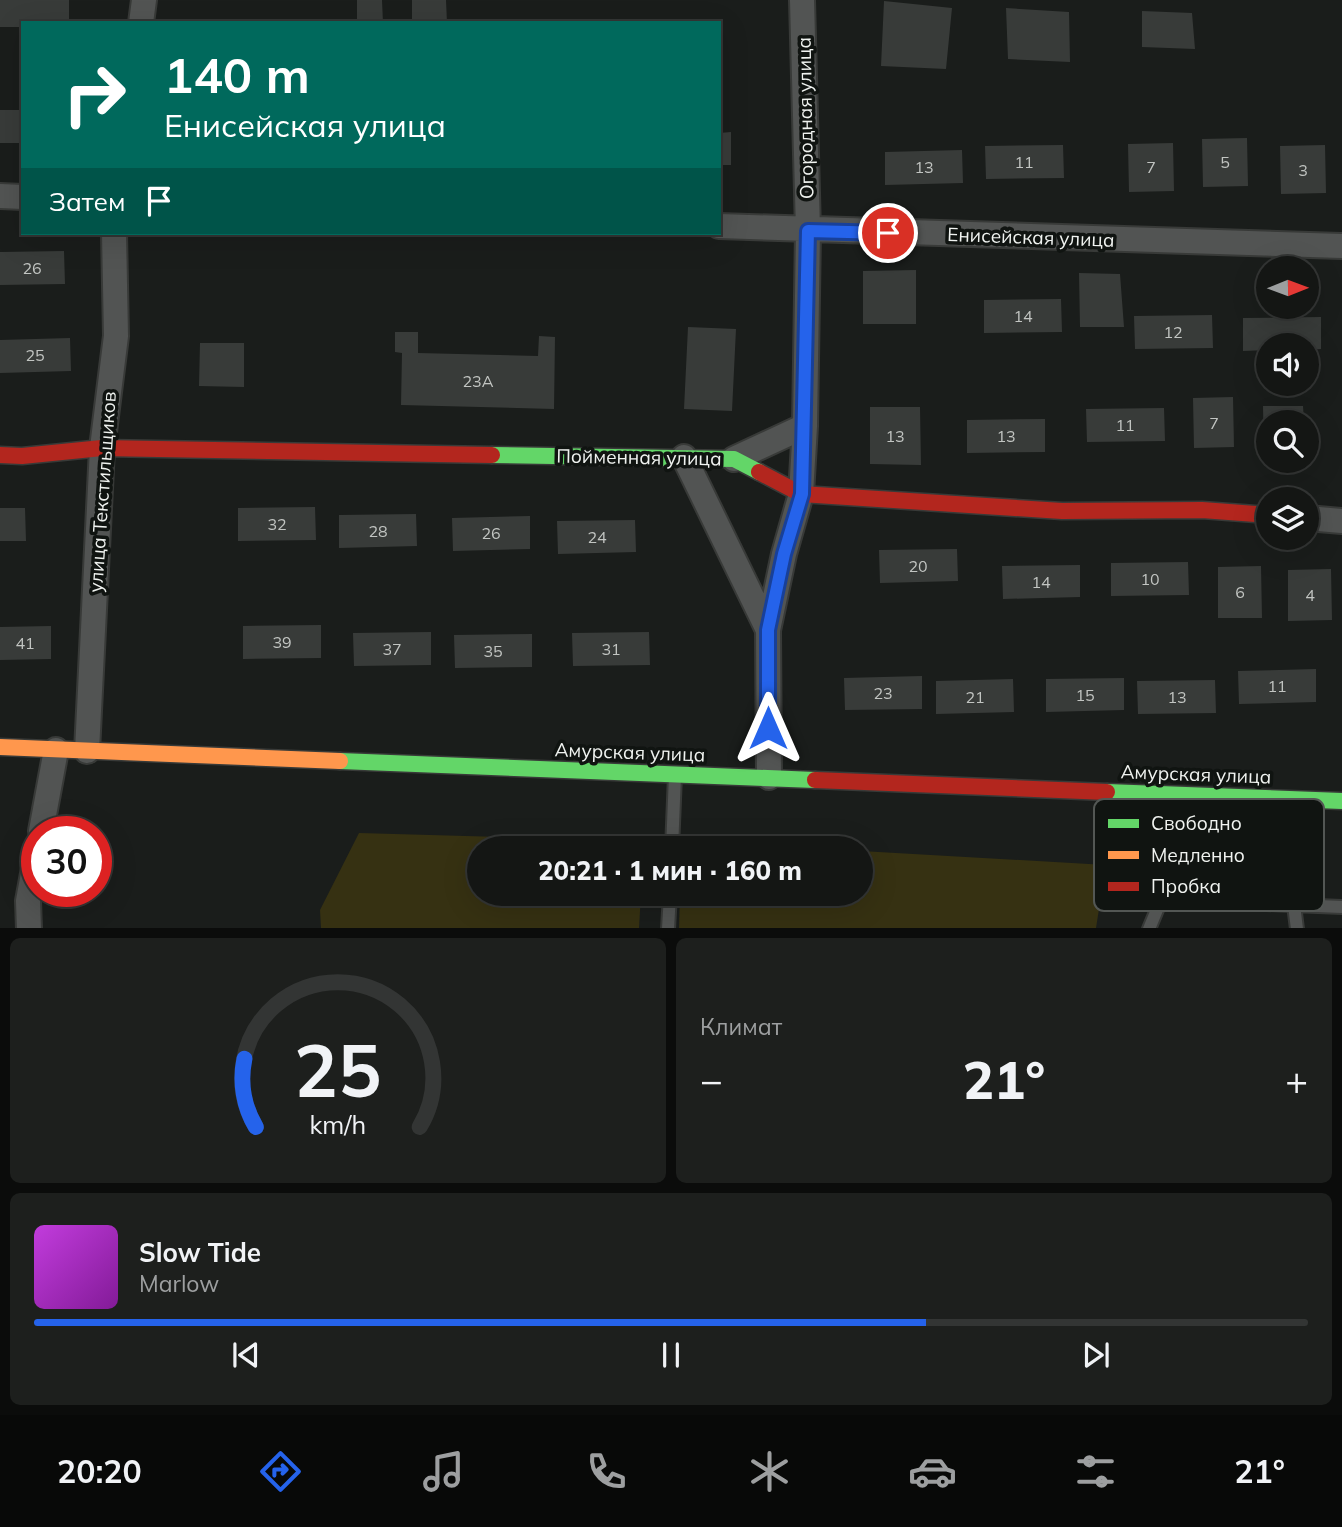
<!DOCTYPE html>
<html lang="ru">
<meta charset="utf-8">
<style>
body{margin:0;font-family:Mulish,sans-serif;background:#1d1f1d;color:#f1f3f6;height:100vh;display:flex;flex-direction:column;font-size:26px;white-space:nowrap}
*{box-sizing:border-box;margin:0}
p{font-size:23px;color:#9d9fa0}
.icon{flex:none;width:38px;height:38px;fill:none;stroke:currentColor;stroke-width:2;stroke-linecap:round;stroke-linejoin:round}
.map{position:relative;height:928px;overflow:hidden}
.side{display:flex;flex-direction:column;gap:10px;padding:10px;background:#0b0c0b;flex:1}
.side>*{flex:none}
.guide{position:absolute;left:21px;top:21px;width:700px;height:214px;border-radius:0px;box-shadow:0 7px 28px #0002,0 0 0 2px #333534;background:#00695c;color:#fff;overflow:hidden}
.needle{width:46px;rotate:89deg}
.tools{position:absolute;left:1256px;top:256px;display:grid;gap:14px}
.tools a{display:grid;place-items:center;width:63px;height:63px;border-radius:50%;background:#141614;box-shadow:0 7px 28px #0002,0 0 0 2px #333534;font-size:35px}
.speed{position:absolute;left:21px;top:816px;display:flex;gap:14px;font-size:35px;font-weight:700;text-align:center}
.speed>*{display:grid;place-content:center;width:91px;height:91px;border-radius:50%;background:#141614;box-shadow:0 7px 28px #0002,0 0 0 2px #333534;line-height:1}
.speed .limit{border:10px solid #d22;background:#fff;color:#111}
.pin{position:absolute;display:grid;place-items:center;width:60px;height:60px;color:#fff;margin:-30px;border:4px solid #fff;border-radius:50%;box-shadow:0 2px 7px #0007}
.me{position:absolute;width:77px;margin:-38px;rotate:0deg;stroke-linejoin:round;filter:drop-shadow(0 0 5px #0008)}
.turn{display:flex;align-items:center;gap:24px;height:147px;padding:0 28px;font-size:32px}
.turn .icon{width:91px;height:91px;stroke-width:2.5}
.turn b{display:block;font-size:49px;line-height:60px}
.then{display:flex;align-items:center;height:66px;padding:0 28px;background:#0003;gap:14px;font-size:26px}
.big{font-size:52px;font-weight:800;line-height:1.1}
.side .tile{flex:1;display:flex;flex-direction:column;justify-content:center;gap:10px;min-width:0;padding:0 24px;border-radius:10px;background:#1d1f1d}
.side .dial{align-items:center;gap:0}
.dial svg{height:182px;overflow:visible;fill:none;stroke:#333534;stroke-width:7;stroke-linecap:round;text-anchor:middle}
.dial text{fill:#f1f3f6;stroke:none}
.song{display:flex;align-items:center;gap:21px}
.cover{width:84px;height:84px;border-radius:10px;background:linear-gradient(135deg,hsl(290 70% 55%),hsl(290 70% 35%))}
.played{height:7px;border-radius:4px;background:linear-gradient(90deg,#2563eb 70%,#333534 70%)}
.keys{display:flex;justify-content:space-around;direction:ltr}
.heat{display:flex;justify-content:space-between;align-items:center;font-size:38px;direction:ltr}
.side .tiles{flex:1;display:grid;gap:10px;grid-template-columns:1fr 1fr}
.tile:last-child{grid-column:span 2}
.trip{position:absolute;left:467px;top:836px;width:406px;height:70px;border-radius:35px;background:#141614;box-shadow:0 7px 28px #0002,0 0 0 2px #333534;font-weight:800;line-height:70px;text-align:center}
.menu{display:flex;height:112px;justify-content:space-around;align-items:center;background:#080908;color:#9d9fa0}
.menu .icon{width:49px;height:49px}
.menu .selected{color:#2563eb}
.menu b{font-size:32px;color:#f1f3f6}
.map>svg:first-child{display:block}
</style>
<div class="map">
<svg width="1342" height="929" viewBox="0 0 1342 929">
<rect width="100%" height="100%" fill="#1a1d1b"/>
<!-- green -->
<path fill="#363112" d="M359 833 644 841V849H480V894H641L639 928H321L320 910Z
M861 851 1106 865 1096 928H679L680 894H861Z"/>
<!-- building -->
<path fill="#383b39" d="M0 0H69V23H23V27H0Z
M357 0H382L383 23H357Z
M412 0H446L447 23H412Z
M884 1 952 8 946 69 881 66Z
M1006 8 1069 12 1070 62 1008 59Z
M1142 11 1192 13 1195 49 1142 47Z
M0 110H23V143H0Z
M731 132V165H719V133Z
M1247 138 1248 186 1203 187 1202 139Z
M1173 143 1174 191 1129 192 1128 144Z
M1063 145 1064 178 986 179 985 146Z
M1325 145 1326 193 1281 194 1280 146Z
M962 150 963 183 885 185V152Z
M64 251 65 284 0 285V252Z
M916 270V324H863V271Z
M1079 273 1120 274 1124 327H1080Z
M1061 299 1062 332 984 333V300Z
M1212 315 1213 348 1135 349 1134 316Z
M1321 317V349L1307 350V345H1269V350L1243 351V318Z
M688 327 736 329 732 411 684 409Z
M395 332H418V353L538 356 539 336 555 337 554 409 401 405 402 353 395 352Z
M70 338 71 371 0 373V340Z
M200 343H244V387L199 386Z
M1233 397 1234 447 1194 448 1193 398Z
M1263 406H1303L1304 422H1269V456L1264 457Z
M870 407H920L921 465 870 464Z
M1164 408 1165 441 1087 442 1086 409Z
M1045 419V452L967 453V420Z
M315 507 316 540 238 541V508Z
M0 508H25L26 541H0Z
M416 514 417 546 339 548V515Z
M530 516V549L453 551 452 518Z
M635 520 636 552 558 554 557 521Z
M957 549 958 581 880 583 879 550Z
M1188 562 1189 595 1111 596V563Z
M1080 565V597L1003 599 1002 566Z
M1261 566 1262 618H1218V567Z
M1331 569 1332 620 1288 621V570Z
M321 625V658L243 659V626Z
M51 626V659L0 660V627Z
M431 632V665L354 666 353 633Z
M649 632 650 665 573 666 572 633Z
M532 634V667L455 668 454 635Z
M1316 669V702L1239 704 1238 671Z
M922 676V709L845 710 844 678Z
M1124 678V710L1046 712V679Z
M1013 679 1014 712 936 714V681Z
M1215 680 1216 713 1138 714 1137 681Z"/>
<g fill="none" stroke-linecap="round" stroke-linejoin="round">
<!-- lane casing -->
<g stroke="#383a38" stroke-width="16">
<path id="lane" d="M672 849 675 775
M1231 903 1235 797
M1294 905 1342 907
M668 929 670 894
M1149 929 1161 900 1294 905 1297 929"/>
</g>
<!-- street casing -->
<g stroke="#383a38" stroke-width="28">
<path id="street" d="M141 23 144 0
M0 196 23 197
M719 226 1342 246
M684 457 768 630
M734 459 805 426
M1307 518 1342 521
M87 751 102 448 116 336 114 233
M769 777 768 630 784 554 801 494 805 426 808 231 802 0
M41 831 56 750
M29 929 28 901 37 852"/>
</g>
<!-- fast casing -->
<g stroke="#383a38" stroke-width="19">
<path id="fast" d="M492 455 734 459 759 472
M340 761 815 780
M1107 792 1342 801"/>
</g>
<!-- slow casing -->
<g stroke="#383a38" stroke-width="19">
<path id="slow" d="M0 747 340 761"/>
</g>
<!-- jam casing -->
<g stroke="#383a38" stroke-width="19">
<path id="jam" d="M0 455 22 456 102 448 492 455
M759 472 801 494 1062 511 1202 510 1269 515
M815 780 1107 792"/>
</g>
<!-- lane -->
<use href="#lane" stroke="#525453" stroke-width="12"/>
<!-- street -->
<use href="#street" stroke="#525453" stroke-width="24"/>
<!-- fast -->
<use href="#fast" stroke="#63d668" stroke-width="16"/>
<!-- slow -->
<use href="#slow" stroke="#ff974d" stroke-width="16"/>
<!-- jam -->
<use href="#jam" stroke="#b3261e" stroke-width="16"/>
</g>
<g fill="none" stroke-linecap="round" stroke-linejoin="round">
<!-- route casing -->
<g stroke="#184099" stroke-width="18">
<path id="route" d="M768 728V630L784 554 802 494 808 231 888 233"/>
</g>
<!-- route -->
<use href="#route" stroke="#2563eb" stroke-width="12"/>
</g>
<g text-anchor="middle" stroke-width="7" stroke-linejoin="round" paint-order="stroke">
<!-- number labels -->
<g font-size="16" fill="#c2c5c2">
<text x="1024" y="168">11</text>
<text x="1225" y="168">5</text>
<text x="924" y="173">13</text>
<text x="1151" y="173">7</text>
<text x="1303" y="176">3</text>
<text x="32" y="274">26</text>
<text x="1023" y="322">14</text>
<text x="1173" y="338">12</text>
<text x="35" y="361">25</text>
<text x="478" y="387">23А</text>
<text x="1214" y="429">7</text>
<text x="1125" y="431">11</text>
<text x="895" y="442">13</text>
<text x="1006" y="442">13</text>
<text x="277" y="530">32</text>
<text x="378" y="537">28</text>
<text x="491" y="539">26</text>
<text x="597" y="543">24</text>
<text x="918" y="572">20</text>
<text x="1150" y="585">10</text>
<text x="1041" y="588">14</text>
<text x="1240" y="598">6</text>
<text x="1310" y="601">4</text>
<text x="282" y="648">39</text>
<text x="25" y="649">41</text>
<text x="392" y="655">37</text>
<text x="611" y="655">31</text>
<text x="493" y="657">35</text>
<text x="1277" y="692">11</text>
<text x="883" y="699">23</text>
<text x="1085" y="701">15</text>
<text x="975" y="703">21</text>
<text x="1177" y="703">13</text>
</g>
<!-- street labels -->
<g font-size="19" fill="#f0f3f0" stroke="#101411">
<text transform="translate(805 118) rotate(-91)" y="7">Огородная улица</text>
<text transform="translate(1031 237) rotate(2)" y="7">Енисейская улица</text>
<text transform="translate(639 457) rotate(1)" y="7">Пойменная улица</text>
<text transform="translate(102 492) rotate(-86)" y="7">улица Текстильщиков</text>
<text transform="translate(630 752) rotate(2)" y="7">Амурская улица</text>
<text transform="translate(1196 774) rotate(2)" y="7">Амурская улица</text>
</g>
</g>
<!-- legend -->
<rect x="1094" y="799" width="230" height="112" rx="10" fill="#101411" stroke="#535754" stroke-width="2"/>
<rect x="1108" y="819" width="31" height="9" fill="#63d668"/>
<rect x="1108" y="851" width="31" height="8" fill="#ff974d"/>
<rect x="1108" y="882" width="31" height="9" fill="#b3261e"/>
<g font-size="19" fill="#f0f3f0">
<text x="1151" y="830">Свободно</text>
<text x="1151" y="862">Медленно</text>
<text x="1151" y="893">Пробка</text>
</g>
</svg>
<div class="tools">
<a><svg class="needle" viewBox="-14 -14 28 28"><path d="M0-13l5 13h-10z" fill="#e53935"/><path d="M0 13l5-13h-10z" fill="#9d9fa0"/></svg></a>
<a><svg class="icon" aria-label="sound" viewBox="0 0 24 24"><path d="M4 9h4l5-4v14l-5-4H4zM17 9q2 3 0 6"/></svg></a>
<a><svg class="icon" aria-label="search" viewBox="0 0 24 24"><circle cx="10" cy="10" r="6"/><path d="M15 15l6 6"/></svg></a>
<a><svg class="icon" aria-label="layers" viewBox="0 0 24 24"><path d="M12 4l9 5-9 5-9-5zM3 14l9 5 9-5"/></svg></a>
</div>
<div class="speed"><div class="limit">30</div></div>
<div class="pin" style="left:888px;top:233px;background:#d93025"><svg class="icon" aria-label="arrive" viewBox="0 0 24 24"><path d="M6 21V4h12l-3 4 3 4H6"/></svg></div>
<svg class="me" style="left:768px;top:728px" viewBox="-20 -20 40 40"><path d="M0-17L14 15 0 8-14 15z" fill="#2563eb" stroke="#fff" stroke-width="4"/></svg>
<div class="trip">20:21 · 1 мин · 160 m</div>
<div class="guide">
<div class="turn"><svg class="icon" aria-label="right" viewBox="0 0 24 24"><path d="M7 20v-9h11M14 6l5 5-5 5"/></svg><div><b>140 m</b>Енисейская улица</div></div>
<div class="then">Затем<svg class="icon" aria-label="arrive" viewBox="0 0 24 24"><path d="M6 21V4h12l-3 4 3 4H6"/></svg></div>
</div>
</div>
<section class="side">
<div class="tiles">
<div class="tile dial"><svg viewBox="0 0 100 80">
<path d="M14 69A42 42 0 1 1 86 69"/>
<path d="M14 69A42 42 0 0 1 9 39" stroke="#2563eb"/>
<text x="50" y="56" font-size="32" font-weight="700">25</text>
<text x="50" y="72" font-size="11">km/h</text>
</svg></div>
<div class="tile"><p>Климат</p>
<div class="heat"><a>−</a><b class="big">21°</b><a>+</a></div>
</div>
<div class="tile">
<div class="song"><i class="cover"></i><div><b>Slow Tide</b><p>Marlow</p></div></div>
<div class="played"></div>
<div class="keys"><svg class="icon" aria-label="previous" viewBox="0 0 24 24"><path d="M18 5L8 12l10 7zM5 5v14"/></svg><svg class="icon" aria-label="pause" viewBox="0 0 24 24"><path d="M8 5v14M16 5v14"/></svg><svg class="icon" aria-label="next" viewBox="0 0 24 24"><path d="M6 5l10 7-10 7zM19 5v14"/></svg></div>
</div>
</div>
</section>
<nav class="menu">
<b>20:20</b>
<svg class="icon selected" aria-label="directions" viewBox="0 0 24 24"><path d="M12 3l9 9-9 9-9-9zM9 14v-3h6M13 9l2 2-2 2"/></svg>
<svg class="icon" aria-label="music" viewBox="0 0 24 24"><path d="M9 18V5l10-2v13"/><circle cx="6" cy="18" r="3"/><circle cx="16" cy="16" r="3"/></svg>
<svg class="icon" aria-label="phone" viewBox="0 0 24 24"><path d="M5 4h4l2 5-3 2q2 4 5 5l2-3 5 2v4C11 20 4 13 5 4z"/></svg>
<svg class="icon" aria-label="climate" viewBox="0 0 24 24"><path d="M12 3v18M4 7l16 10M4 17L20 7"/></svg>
<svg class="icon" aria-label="car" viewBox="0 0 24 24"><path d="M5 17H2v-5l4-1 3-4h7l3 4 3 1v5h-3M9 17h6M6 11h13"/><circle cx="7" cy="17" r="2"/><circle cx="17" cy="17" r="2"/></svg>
<svg class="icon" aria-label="filters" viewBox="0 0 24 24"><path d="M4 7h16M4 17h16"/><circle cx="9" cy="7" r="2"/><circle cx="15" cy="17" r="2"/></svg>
<b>21°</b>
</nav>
